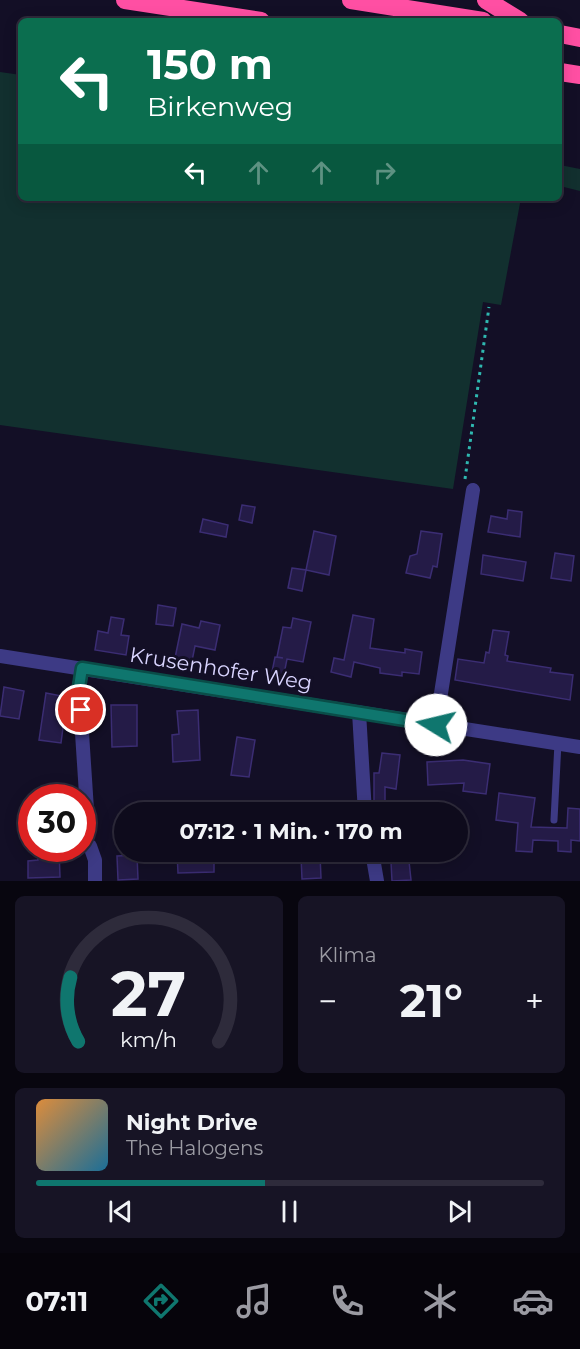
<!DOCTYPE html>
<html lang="de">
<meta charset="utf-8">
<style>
body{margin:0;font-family:Montserrat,sans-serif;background:#171425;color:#f1f3f6;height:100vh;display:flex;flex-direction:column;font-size:22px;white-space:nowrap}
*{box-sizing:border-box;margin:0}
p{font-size:20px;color:#9b9ba3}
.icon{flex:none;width:33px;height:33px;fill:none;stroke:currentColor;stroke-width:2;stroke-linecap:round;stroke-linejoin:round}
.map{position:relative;height:881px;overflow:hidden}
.drawer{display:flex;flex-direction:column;gap:15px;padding:15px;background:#08060f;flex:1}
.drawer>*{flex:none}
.guide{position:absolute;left:18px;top:18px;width:544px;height:183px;border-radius:9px;box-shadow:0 3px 15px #0003,0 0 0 2px #2e2b3b;background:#0b6e4f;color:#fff;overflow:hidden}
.speed{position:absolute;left:18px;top:784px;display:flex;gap:12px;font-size:30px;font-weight:700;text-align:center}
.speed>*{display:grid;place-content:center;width:78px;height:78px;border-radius:50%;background:#0e0b1c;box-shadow:0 3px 15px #0003,0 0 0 2px #2e2b3b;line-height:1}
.speed .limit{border:9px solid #d22;background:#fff;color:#111}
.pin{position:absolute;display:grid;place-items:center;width:51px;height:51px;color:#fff;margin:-26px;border:3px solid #fff;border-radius:50%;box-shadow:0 2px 6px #0007}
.me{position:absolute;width:66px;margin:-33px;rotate:279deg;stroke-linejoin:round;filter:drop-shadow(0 0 4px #0008)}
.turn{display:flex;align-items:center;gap:21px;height:126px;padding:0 30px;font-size:27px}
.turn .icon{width:78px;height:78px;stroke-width:2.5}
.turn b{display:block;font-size:42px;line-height:51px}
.lanes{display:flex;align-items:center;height:57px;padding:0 30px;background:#0003;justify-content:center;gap:30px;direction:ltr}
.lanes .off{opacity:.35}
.big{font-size:45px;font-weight:700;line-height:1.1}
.drawer .tile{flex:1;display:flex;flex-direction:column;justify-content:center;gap:9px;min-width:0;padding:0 21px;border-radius:9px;background:#171425}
.drawer .dial{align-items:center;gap:0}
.dial svg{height:156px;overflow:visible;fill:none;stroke:#2e2b3b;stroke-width:7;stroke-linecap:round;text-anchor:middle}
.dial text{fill:#f1f3f6;stroke:none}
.song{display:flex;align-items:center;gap:18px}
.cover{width:72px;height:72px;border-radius:9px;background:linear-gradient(135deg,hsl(30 70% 55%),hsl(200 70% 35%))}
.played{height:6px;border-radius:3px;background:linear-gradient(90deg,#0f766e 45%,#2e2b3b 45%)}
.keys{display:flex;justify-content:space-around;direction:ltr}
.heat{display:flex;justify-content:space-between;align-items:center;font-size:33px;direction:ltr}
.drawer .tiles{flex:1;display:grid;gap:15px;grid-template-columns:1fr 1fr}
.tile:last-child{grid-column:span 2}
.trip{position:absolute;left:114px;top:802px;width:354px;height:60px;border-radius:30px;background:#0e0b1c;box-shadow:0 3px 15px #0003,0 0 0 2px #2e2b3b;font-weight:700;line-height:60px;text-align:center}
.dock{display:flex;height:96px;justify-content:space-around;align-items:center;background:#06040b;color:#9b9ba3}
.dock .icon{width:42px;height:42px}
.dock .selected{color:#0f766e}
.dock b{font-size:27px;color:#f1f3f6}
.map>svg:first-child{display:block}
</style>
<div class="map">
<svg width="580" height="881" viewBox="0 0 580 881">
<rect width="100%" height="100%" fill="#130f26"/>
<!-- green -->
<path fill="#12302f" d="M0 72 21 75V198H521L501 305 483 302 453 489 0 425Z
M560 165 580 169V191L560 186Z"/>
<!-- building -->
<path fill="#241b47" stroke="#3b2d73" stroke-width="1.5" d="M242 505 255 507 252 523 239 520Z
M508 510 522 512 520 537 488 532 491 516 507 519Z
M203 519 228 525 226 537 200 532Z
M314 531 336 536 329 575 306 570Z
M421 531 442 534 437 567 433 566 430 578 406 573 410 556 417 554Z
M555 553 574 556 571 581 551 578Z
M483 555 526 562 523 581 481 574Z
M292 568 306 570 302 591 288 588Z
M158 605 176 608 173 626 156 624Z
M353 615 374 619 370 648 405 653V649L422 652 419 674 402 672V676L380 673V668L354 662 351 677 331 672 334 658 344 660Z
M111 617 124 619 121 635 129 636 126 655 95 650 98 631 108 633Z
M293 618 311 622 303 662 287 659 283 679 271 677 275 657 283 658 277 657 283 627 291 628Z
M201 621 220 625 215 650 195 646 192 661 175 658 182 624 199 628Z
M493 630 509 632 505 655 508 656 507 661 551 668 550 672 573 675 570 700 455 680 458 659 484 663 486 652 489 653Z
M4 687 24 691 19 719 0 716Z
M46 693 67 697 61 743 39 740Z
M111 705H137V746L112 747Z
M198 710 200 760 173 762 172 735 179 734 177 711Z
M237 737 255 740 249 777 231 775Z
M382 753 400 755 396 789 385 787V813H374V773H379Z
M463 760 490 764 486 794 463 791 464 783 428 785 427 762Z
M499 793 535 798 531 827 567 828 568 808 580 809V841L571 840V852L558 851V841L533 840 532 852 516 851 518 823 496 820Z
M37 849H59L60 877 28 878V861L38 860Z
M177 852H214V872L178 873Z
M137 855 138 879 118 880 117 856Z
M320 855 321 878 302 879 301 856Z
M409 861 411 880 392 881 391 862Z"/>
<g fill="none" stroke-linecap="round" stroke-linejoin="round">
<!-- path -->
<path stroke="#2fb8b0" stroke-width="3" stroke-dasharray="3 4.5" stroke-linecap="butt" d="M465 479 489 307"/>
<!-- lane -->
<path stroke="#3d3a85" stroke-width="7" d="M554 820 558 743"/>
<!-- street -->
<path stroke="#3d3a85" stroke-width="14" d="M0 656 580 747
M82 668 79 687 88 825
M359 712 365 813
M436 725 473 490
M90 846 95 860V881
M372 852 377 881"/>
<!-- highway -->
<path stroke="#ff4fa3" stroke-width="18" d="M125 0 261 21
M351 0 483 21
M486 0 520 21
M560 34 580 38
M560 72 580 75"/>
</g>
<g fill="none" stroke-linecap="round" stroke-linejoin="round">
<!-- route casing -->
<g stroke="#0a4d48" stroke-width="15">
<path id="route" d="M81 710 79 687 82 668 436 725"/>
</g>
<!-- route -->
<use href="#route" stroke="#0f766e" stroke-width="10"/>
</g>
<g text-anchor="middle" stroke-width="6" stroke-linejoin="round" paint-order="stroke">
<!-- street labels -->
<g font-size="21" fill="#d9d4ff" stroke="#130f26">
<text transform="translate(221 669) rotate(9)" y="7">Krusenhofer Weg</text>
</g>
</g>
</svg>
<div class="speed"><div class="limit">30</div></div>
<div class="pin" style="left:81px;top:710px;background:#d93025"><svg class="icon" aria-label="arrive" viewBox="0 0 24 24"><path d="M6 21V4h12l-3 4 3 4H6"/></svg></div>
<svg class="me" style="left:436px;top:725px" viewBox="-20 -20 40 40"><circle r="19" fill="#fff"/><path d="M0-13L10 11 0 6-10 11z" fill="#0f766e"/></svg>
<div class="trip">07:12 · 1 Min. · 170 m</div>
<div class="guide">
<div class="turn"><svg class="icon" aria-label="left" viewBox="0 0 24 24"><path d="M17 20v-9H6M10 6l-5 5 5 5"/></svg><div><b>150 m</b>Birkenweg</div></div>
<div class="lanes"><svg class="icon" aria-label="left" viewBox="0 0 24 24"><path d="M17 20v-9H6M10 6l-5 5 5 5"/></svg><svg class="icon off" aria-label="ahead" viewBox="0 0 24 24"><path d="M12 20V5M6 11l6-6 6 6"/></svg><svg class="icon off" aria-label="ahead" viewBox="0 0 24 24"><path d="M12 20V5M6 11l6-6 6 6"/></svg><svg class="icon off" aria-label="right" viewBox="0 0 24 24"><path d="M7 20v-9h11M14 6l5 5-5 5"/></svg></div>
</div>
</div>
<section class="drawer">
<div class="tiles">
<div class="tile dial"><svg viewBox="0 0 100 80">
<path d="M14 69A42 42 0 1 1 86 69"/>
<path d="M14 69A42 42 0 0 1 10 36" stroke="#0f766e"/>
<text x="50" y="56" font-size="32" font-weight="700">27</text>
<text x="50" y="72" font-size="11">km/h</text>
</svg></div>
<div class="tile"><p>Klima</p>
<div class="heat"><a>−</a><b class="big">21°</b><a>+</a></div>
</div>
<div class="tile">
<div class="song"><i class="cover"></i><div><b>Night Drive</b><p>The Halogens</p></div></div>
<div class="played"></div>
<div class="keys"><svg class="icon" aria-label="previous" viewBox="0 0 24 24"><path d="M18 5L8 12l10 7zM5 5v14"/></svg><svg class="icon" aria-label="pause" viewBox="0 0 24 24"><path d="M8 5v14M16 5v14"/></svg><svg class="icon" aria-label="next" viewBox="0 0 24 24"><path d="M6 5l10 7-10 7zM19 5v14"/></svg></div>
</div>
</div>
</section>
<nav class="dock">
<b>07:11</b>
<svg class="icon selected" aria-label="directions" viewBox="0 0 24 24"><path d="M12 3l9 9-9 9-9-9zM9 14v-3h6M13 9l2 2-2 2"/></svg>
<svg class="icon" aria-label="music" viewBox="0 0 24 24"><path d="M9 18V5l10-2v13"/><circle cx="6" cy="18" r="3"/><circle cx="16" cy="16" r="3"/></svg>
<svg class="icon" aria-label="phone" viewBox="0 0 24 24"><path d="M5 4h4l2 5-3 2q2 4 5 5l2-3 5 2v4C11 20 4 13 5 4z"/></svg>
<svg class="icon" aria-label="climate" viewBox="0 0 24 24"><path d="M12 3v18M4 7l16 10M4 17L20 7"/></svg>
<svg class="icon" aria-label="car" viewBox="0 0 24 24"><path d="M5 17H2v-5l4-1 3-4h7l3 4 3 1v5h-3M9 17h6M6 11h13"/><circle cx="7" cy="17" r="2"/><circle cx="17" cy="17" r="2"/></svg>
</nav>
